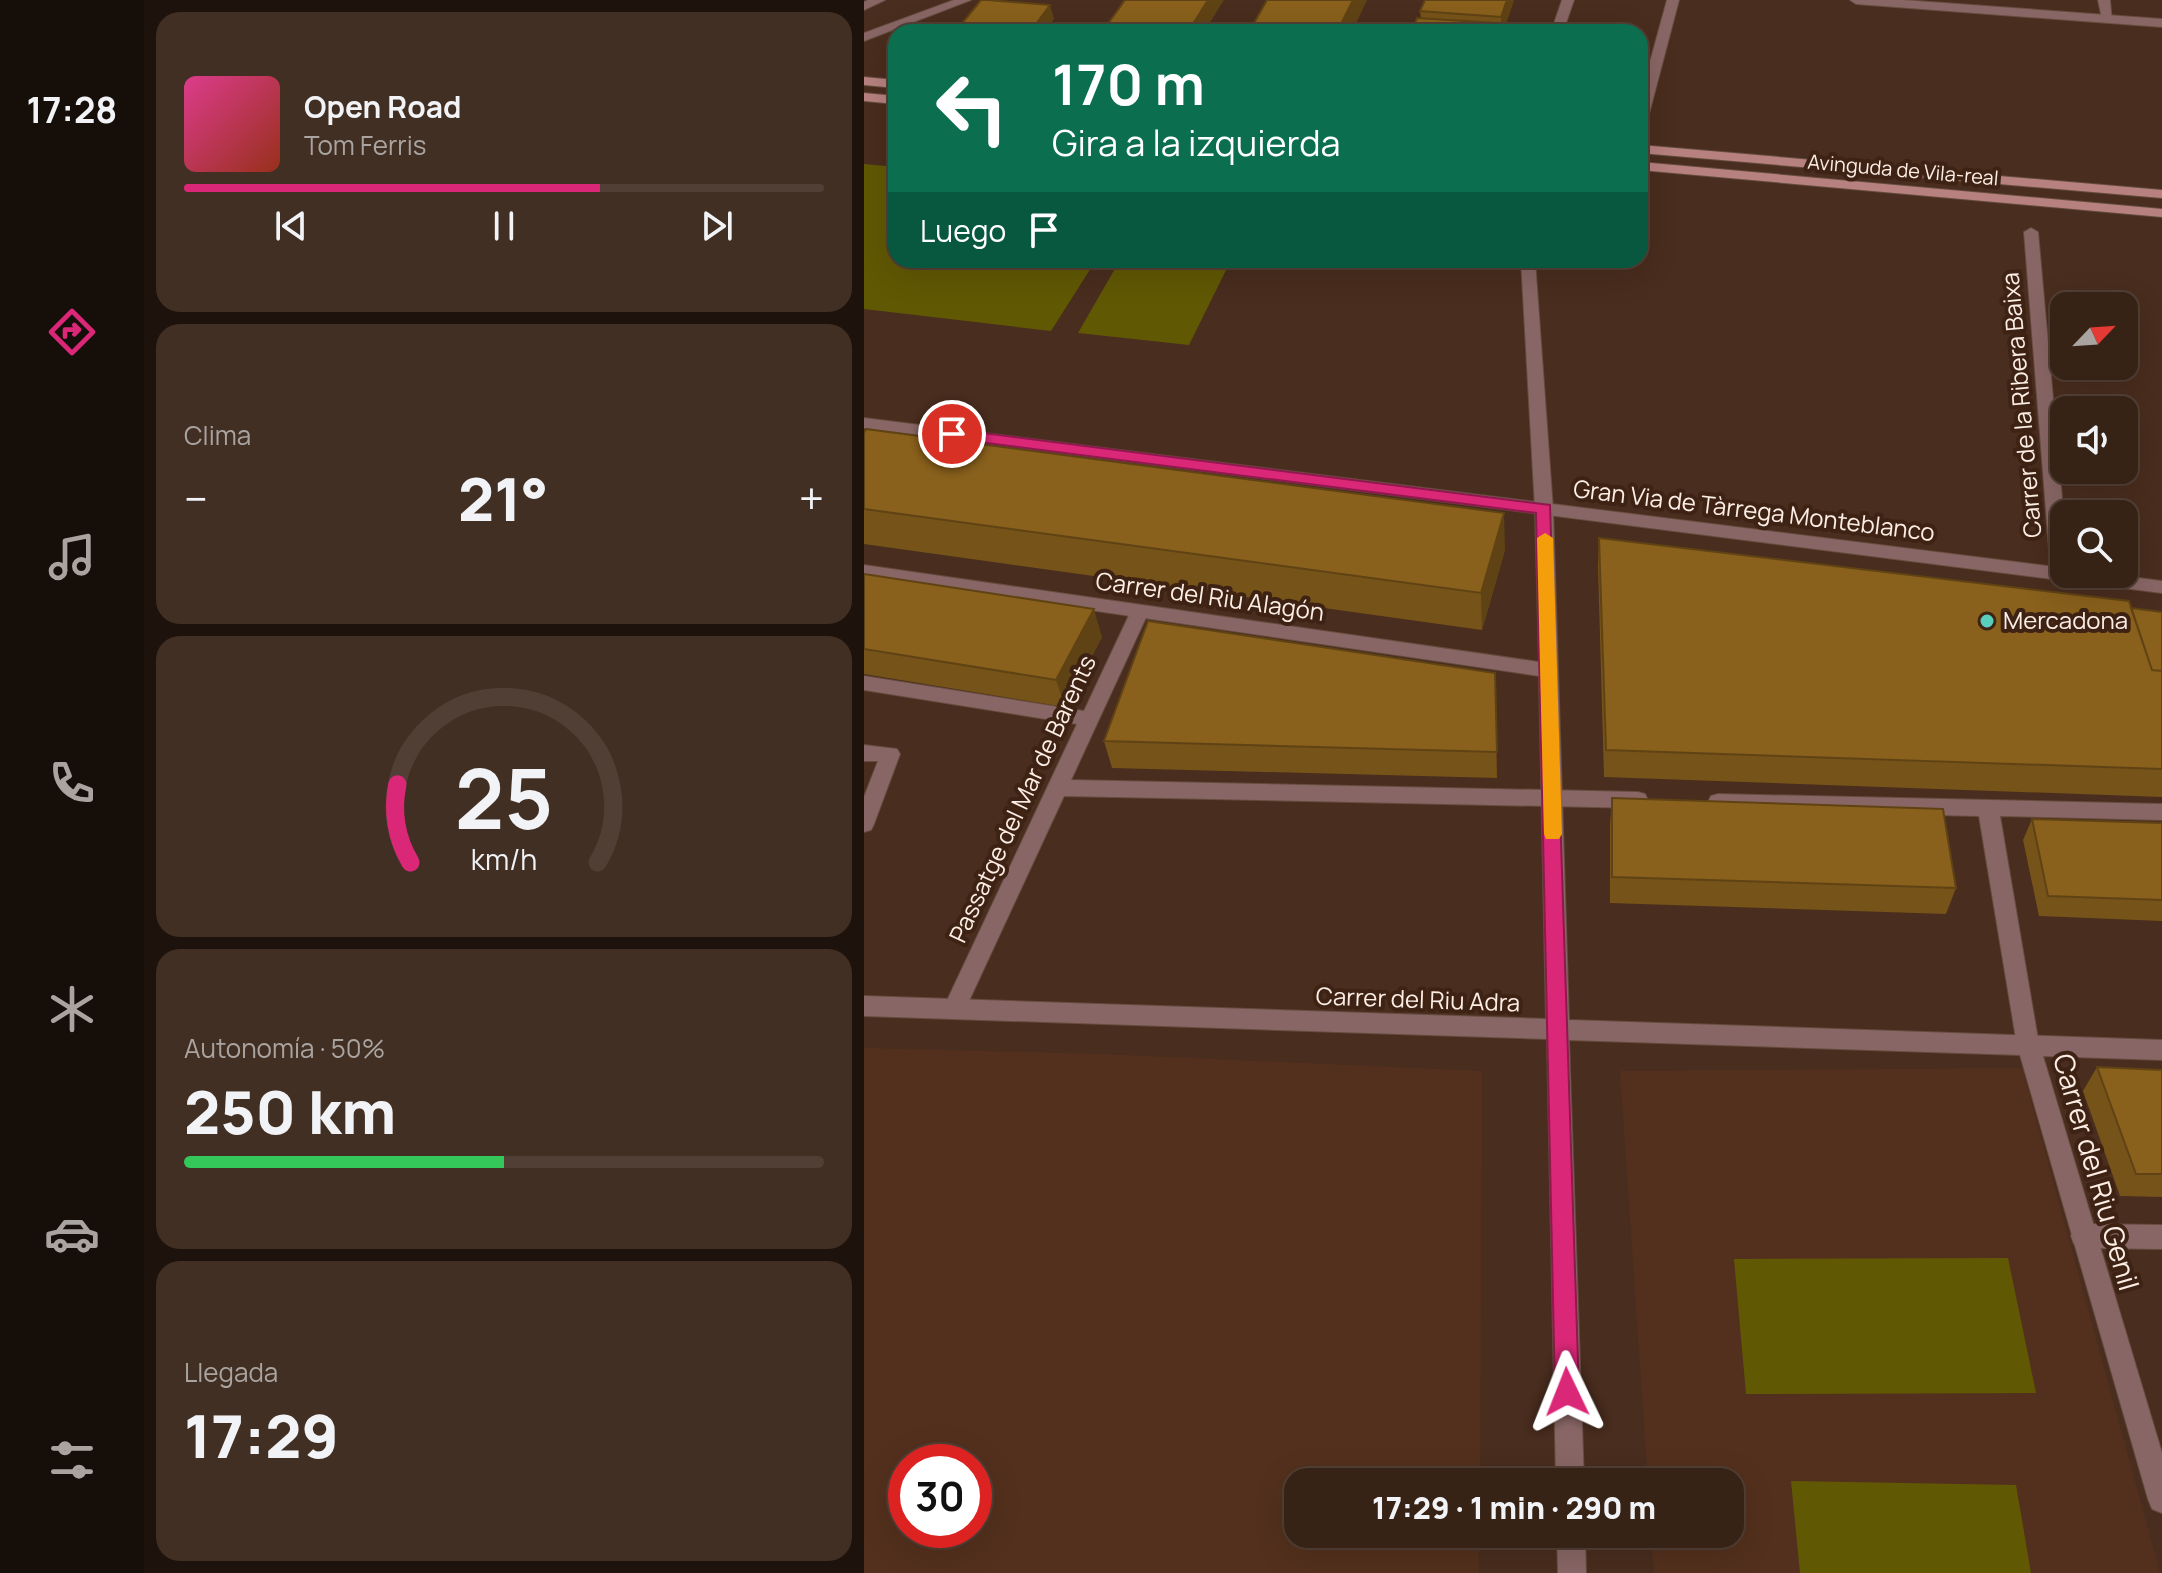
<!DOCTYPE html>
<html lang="es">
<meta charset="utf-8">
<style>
body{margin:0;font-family:Manrope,sans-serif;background:#422f23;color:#f1f3f6;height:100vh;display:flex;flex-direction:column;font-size:30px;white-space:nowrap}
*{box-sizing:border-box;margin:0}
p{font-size:26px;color:#aaa4a1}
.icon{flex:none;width:44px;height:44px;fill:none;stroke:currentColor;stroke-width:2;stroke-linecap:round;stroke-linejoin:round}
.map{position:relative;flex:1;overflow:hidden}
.side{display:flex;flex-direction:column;gap:12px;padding:12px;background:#1e130c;width:720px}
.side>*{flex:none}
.guide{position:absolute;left:24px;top:24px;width:760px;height:244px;border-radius:24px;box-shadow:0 8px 32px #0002,0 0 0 2px #513f35;background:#0b6e4f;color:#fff;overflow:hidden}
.needle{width:52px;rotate:65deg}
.buttons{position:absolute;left:1186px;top:292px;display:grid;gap:16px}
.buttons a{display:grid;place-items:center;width:88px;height:88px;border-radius:16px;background:#372216;box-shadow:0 8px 32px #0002,0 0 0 2px #513f35;font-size:40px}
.speed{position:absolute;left:24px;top:1444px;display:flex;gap:16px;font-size:40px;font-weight:700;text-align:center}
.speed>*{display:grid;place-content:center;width:104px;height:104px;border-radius:50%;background:#372216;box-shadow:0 8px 32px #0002,0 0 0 2px #513f35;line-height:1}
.speed .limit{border:12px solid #d22;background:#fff;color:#111}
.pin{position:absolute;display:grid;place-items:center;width:68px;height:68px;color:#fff;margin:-34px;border:4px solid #fff;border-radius:50%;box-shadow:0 2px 8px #0007}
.me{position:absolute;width:88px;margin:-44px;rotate:358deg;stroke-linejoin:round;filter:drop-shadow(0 0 6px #0008)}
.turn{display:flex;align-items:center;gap:28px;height:168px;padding:0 32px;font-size:36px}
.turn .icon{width:104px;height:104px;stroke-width:2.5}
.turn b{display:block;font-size:56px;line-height:68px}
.then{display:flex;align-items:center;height:76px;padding:0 32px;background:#0003;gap:16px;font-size:30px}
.big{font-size:60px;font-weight:800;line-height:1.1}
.side .widget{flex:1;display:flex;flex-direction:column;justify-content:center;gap:12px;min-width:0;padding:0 28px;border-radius:24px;background:#422f23}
.side .dial{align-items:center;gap:0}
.dial svg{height:208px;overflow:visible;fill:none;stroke:#513f35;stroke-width:7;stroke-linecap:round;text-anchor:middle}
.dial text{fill:#f1f3f6;stroke:none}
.song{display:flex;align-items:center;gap:24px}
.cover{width:96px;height:96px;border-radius:12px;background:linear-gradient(135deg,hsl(330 70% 55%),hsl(10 70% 35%))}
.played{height:8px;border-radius:4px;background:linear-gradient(90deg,#db2777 65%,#513f35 65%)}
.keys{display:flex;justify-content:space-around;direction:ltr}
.heat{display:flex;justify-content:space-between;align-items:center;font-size:44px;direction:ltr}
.charge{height:12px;border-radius:6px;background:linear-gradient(90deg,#34c759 50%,#513f35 0)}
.trip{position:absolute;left:420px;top:1468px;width:460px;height:80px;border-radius:24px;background:#372216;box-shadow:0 8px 32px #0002,0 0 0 2px #513f35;font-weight:800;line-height:80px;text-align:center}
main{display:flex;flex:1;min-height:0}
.menu{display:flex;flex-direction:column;width:144px;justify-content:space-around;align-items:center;background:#160e09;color:#aaa4a1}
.menu .icon{width:56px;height:56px}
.menu .active{color:#db2777}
.menu b{font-size:36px;color:#f1f3f6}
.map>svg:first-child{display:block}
</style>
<main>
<nav class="menu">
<b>17:28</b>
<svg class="icon active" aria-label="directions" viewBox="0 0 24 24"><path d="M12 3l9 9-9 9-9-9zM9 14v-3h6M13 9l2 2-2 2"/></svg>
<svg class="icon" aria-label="music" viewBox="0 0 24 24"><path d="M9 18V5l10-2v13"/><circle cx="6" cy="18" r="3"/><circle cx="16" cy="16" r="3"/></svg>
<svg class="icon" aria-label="phone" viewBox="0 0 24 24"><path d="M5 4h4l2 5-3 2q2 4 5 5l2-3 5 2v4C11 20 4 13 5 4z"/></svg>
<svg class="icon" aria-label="climate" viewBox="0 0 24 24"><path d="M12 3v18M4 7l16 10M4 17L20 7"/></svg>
<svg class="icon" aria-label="car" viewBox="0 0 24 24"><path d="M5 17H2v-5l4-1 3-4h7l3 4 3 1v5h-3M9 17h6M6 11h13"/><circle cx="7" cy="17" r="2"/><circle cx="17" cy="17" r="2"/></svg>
<svg class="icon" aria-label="filters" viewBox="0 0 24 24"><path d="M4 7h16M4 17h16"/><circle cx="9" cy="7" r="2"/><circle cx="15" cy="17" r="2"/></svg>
</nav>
<section class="side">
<div class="widget">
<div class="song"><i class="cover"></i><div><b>Open Road</b><p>Tom Ferris</p></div></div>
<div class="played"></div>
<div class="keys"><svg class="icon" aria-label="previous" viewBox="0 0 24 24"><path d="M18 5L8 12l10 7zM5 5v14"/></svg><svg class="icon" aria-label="pause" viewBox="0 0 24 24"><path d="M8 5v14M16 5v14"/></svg><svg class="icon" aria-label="next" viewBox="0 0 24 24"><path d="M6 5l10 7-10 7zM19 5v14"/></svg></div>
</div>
<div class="widget"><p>Clima</p>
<div class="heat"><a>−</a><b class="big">21°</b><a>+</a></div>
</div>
<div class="widget dial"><svg viewBox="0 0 100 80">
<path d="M14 69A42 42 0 1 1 86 69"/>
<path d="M14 69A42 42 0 0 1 9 39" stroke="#db2777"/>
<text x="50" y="56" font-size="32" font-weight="700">25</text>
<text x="50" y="72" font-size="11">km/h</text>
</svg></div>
<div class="widget"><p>Autonomía · 50%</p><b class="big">250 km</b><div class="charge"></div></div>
<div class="widget"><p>Llegada</p><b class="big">17:29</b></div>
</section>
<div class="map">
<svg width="1298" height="1573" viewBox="0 0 1298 1573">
<rect width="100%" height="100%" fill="#492d1e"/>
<!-- built -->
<path fill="#53301d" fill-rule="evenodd" d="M0 1048 237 1054 618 1071 616 1482H434V1534H615V1573H0ZM42 1462H110V1530H42Z
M1158 1068 1296 1573H790L787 1534H866V1482H784L756 1071Z"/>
<!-- green -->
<path fill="#615804" d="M0 164 32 167V260H232L187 331 0 309Z
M256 260H367L325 345 214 333Z
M1144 1258 1172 1393 882 1394 870 1259Z
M927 1481 1152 1485 1167 1573H936Z"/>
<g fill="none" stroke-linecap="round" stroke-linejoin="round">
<!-- service casing -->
<g stroke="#664c3e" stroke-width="2">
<path id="service" d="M803 0H815L785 114 778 118 776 98Z
M1234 0H1246L1248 22 1238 19Z
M1167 228 1174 232 1200 520V574H1205L1196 580 1187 574 1160 232Z"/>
</g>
<!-- pedestrian casing -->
<g stroke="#664c3e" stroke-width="2">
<path id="pedestrian" d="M276 605 285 611 207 780 774 792 781 794 784 800 781 806 774 808 200 796 98 1016 90 1019 82 1016 79 1009 213 724 0 690V676L220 711 267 611Z
M0 745 33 749 36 754 10 824 7 830 0 832V797L14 761H0Z
M854 794 1298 804V820L1136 816 1175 1045 1172 1052 1164 1055 1156 1052 1153 1045 1115 816 854 810 847 808 844 802 847 796Z
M1219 1224 1298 1225V1249L1219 1248 1210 1244 1207 1236 1210 1228Z"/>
</g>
<!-- minor casing -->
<g stroke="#664c3e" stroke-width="2">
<path id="minor" d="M90 0H107L0 41V33Z
M698 0H710L699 32H687Z
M986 0H1039L1298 19V27L992 4Z
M657 260H671L689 509 705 1020 1298 1040V1060L1179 1056 1298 1453V1513L1288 1509 1284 1499 1156 1055 705 1040 720 1482H692L683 1039 0 1016V996L682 1019 675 676 0 577V565L675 662 671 509Z
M693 1534H721L722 1573H694Z"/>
</g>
<!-- tertiary casing -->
<g stroke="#664c3e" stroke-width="2">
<path id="tertiary" d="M4 0H21L0 10V2Z
M0 418 1200 568V574H1244L1298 581V593L0 428Z"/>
</g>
<!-- secondary casing -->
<g stroke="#664c3e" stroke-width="2">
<path id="secondary" d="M0 77 32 80V88L0 85Z
M0 93 32 96V104L0 101Z
M776 145 1298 190V198L776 153Z
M776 162 1298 209V217L776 170Z"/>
</g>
<!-- service -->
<use href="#service" fill="#886665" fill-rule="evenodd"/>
<!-- pedestrian -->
<use href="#pedestrian" fill="#886665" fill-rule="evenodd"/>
<!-- minor -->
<use href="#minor" fill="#886665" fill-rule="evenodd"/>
<!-- tertiary -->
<use href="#tertiary" fill="#886665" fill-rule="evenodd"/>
<!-- secondary -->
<use href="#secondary" fill="#b6817f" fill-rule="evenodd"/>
</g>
<!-- wall -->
<path fill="#765318" d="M561 0H650L639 32H548L557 18 556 11Z
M0 433 641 550 618 630 0 544Z
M735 538 1298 612V797L740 777 734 566Z
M0 574 238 637 201 707 0 674Z
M631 673 633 778 248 768 240 741Z
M748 798 1092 888 1082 914 746 903V825Z
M1168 819 1298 823V921L1175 916 1159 840Z
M1233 1067 1298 1070V1197L1256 1196 1219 1091Z"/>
<!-- shaded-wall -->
<path fill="#604314" d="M344 0H360L340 32H324Z
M489 0H503L488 32H473Z
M643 0H650L639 32H637V17Z
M186 5 190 19 180 32H166Z
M640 513 641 550 618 630 617 593Z
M230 609 238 637 201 707 192 680Z"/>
<!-- building -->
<path fill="#89601c" stroke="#604314" stroke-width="2" d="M117 0H123L186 5 166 32H91Z
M261 0H344L324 32H238Z
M403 0H489L473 32H385Z
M561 0H643L637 17 556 11Z
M553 18 631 23 628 32H548Z
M2 429 640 513 617 593 0 509V433Z
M735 538 1265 601 1288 670 1298 671V769L742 750Z
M0 574 230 609 192 680 0 649Z
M1267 608 1298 612V671L1288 670Z
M284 621 631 673 633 752 240 741Z
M748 798 1079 809 1092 888 748 877Z
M1168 819 1298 823V900L1184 896Z
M1233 1067 1298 1070V1174H1272Z"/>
<!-- route -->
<path fill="#db2777" stroke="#8e194d" stroke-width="2" d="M88 429 686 505 715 1392 712 1400 703 1404 695 1400 691 1392 672 513 83 438 81 434Z"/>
<!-- slow -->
<path fill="#f59e0b" d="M681 533 689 538 698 834 695 839H682L680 834 673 538Z"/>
<!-- markers -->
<circle fill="#5acebd" stroke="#3e2314" stroke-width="3" cx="1123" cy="621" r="8"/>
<g text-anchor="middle" stroke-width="8" stroke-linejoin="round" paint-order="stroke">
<!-- far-street labels -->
<g font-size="20" fill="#fcede5" stroke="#3e2314">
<text transform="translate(1039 170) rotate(5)" y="7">Avinguda de Vila-real</text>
</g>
<!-- street labels -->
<g font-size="24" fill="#fcede5" stroke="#3e2314">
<text transform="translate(1158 405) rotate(-95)" y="8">Carrer de la Ribera Baixa</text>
<text transform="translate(890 511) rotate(7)" y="8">Gran Via de Tàrrega Monteblanco</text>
<text transform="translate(346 597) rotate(8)" y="8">Carrer del Riu Alagón</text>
<text transform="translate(159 799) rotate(-65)" y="8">Passatge del Mar de Barents</text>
<text transform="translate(554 1000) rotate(2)" y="8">Carrer del Riu Adra</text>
</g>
<!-- poi labels -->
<g font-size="24" fill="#fcede5" stroke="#3e2314" text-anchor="start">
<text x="1139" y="629">Mercadona</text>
</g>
<!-- near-street labels -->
<g font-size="28" fill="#fcede5" stroke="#3e2314">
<text transform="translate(1232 1172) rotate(74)" y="10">Carrer del Riu Genil</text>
</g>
</g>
</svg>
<div class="buttons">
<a><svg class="needle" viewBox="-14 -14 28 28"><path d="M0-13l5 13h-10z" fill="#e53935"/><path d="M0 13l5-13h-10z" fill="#aaa4a1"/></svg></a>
<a><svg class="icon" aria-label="sound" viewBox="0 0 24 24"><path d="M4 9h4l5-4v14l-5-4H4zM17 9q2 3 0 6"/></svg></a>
<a><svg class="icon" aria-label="search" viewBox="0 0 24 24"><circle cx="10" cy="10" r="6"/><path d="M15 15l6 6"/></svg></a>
</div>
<div class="speed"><div class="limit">30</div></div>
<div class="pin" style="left:88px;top:434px;background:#d93025"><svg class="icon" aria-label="arrive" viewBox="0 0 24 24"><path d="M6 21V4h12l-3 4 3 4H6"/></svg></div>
<svg class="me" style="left:703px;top:1392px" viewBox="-20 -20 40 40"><path d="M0-17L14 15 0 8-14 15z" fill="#db2777" stroke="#fff" stroke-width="4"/></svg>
<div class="trip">17:29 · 1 min · 290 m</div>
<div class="guide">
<div class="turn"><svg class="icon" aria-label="left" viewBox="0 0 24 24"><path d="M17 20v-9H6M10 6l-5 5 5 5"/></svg><div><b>170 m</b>Gira a la izquierda</div></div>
<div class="then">Luego<svg class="icon" aria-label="arrive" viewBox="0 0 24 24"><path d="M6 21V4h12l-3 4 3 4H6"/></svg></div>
</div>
</div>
</main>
